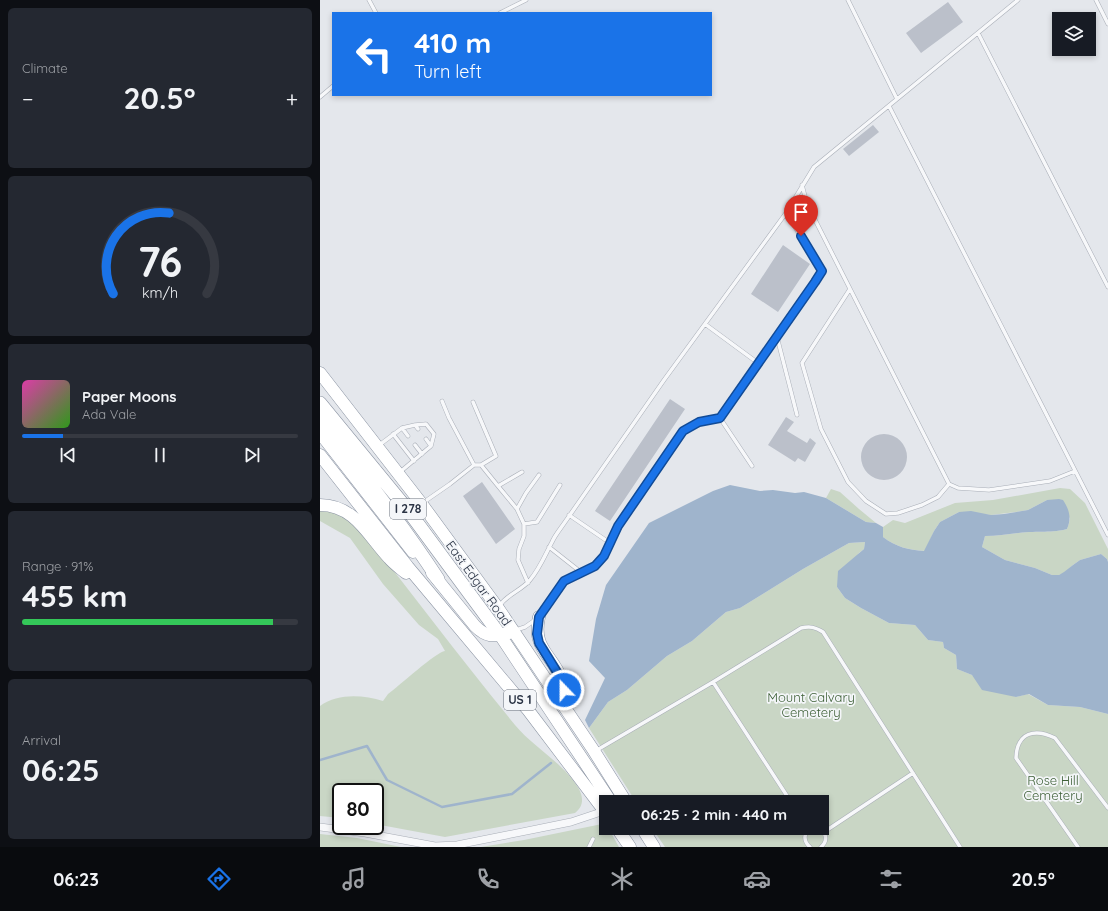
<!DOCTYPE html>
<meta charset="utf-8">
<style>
body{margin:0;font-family:Quicksand,sans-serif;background:#242831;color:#f1f3f6;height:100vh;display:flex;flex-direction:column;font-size:15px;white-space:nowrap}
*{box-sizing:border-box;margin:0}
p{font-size:13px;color:#9ea1a6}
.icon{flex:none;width:22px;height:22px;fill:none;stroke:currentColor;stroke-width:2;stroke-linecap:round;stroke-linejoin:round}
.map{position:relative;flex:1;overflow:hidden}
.drawer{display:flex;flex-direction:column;gap:8px;padding:8px;background:#0d0f14;width:320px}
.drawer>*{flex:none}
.top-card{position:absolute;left:12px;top:12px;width:380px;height:84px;border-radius:0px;box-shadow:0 2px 6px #0003;background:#1a73e8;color:#fff;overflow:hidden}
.buttons{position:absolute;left:732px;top:12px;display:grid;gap:8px}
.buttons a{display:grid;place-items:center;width:44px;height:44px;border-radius:0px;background:#171b24;box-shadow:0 2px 6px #0003;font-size:20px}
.speed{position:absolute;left:12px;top:783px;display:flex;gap:8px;font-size:20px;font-weight:700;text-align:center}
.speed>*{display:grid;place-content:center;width:52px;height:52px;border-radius:50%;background:#171b24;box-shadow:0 2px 6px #0003;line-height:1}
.speed .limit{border:2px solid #111;border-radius:6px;background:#fff;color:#111}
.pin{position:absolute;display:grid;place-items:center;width:34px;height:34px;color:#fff;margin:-41px -17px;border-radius:50% 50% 50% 0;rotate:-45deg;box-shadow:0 0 4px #0007}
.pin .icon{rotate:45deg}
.me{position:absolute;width:44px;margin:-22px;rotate:338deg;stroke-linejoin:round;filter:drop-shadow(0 0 3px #0008)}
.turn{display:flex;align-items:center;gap:14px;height:84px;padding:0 16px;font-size:18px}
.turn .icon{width:52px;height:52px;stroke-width:2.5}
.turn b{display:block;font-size:28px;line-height:34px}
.big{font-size:30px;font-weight:700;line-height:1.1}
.drawer .card{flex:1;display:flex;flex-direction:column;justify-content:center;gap:6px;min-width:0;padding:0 14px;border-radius:6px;background:#242831}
.drawer .dial{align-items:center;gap:0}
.dial svg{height:104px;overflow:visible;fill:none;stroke:#363941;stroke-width:7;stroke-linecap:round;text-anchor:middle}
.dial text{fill:#f1f3f6;stroke:none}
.song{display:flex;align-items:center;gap:12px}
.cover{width:48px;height:48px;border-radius:6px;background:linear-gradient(135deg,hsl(320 70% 55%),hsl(110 70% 35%))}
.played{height:4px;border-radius:2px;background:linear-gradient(90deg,#1a73e8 15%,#363941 15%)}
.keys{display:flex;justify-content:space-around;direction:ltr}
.heat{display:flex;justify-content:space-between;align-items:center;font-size:22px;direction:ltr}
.charge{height:6px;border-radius:3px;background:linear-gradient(90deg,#34c759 91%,#363941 0)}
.trip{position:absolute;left:279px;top:795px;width:230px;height:40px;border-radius:0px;background:#171b24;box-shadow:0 2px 6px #0003;font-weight:700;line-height:40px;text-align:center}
.menu{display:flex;height:64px;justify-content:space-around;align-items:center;background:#090b0e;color:#9ea1a6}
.menu .icon{width:28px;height:28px}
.menu .on{color:#1a73e8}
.menu b{font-size:18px;color:#f1f3f6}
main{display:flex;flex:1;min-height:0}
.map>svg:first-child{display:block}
</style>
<main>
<section class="drawer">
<div class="card"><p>Climate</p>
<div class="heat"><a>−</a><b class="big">20.5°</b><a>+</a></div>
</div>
<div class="card dial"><svg viewBox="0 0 100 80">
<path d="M14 69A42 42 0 1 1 86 69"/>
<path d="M14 69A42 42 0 0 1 57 7" stroke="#1a73e8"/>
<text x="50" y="56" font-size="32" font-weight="700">76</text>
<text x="50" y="72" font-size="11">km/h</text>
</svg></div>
<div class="card">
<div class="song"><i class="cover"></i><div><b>Paper Moons</b><p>Ada Vale</p></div></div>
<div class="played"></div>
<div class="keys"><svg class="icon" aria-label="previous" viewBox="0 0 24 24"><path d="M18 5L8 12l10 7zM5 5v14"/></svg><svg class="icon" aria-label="pause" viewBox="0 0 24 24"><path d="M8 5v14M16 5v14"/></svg><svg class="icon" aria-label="next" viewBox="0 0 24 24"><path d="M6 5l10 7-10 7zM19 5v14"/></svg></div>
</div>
<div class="card"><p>Range · 91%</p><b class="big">455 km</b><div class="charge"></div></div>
<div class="card"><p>Arrival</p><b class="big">06:25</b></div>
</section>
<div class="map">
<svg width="788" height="847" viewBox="0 0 788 847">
<rect width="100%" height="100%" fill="#e4e7ec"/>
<!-- green -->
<path fill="#c9d6c5" d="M740 488 750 489 765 503 788 549V562L787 559 781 554 760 560 753 565 744 573 739 575H732L715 568 685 560 662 547 665 536C680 536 694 533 709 532 724 531 731 533 747 529L749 523 750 518 727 500 708 510 696 512 671 515 639 512 620 522 614 531 605 551C589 550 576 547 563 537V527L573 520 585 523 635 503 673 500Z
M511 489 520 492 539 509 556 523 546 522 506 498Z
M0 505 37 524C90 591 141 659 195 725 214 748 244 763 259 789 264 799 263 807 255 813L125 837 55 824V792H21V818L0 816V706C18 693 43 695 63 701L68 694C79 686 116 652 125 651L118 639 99 625 63 584 30 538 0 521Z
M545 542 544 549 539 553 517 587 525 598 541 608 569 623 595 625 608 640 623 642 624 648 636 655 637 669 652 675 696 697 708 694 728 705 760 707 788 714V847H345L332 828H502V802H316L269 728 288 702 307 690 347 656 372 641 406 612 420 608 483 569 529 543Z
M282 824 290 831 299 847H161L204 840Z
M0 834 37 838 81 847H0Z"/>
<!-- water -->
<path fill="#9fb4cc" d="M410 485 440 491 453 490 475 493 484 492 506 498 546 522 556 523 563 527V537C576 547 589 550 604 551L614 531 620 522 639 512 651 511 671 515 684 514 708 510 727 500 739 499 743 500C749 509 752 518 747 529 731 533 724 531 709 532 694 533 680 536 665 536L662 547 685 560 715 568 732 575H739L744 572 753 565 760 560 781 554 787 559 788 562V714L760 707 728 705 709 694 696 697 662 690 652 675 637 669 636 655 624 648 623 642 608 640 595 625 569 623 541 608 525 598 517 587 518 571 544 549 545 542 529 543 483 569 420 608 406 612 372 641 347 656 307 690 288 702 269 728 265 720 285 678 269 661 276 619 286 585 329 523 393 491Z"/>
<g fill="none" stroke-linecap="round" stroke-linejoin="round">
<!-- stream -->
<path stroke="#9fb4cc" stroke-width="2.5" d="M0 760 47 746 67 780 122 807 192 794 231 763"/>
</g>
<!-- building -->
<path fill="#bbc0ca" d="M628 2 643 22 601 53 586 33Z
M553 125 559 132 529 156 523 149Z
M463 245 490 264 458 312 431 294Z
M350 399 365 409 290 521 275 511Z
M466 417 474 422 467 431 487 443 490 438 496 443 485 462 478 458 475 462 448 445Z
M541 457a23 23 0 1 1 46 0a23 23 0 1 1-46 0Z
M162 482 195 529 176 544 143 496Z"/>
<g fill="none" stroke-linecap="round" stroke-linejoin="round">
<!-- service casing -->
<g stroke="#a9aeb7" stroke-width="4.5">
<path id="service" d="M49 0 56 13
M528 0 577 99
M776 0 788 24
M180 13 206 0
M658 33 788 287
M0 97 13 86
M569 106 788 535
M482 185 487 204 629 484 638 488 669 490 730 481 755 471
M530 289 482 363 501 429 528 482 546 501 566 514 578 513 602 505 618 497 629 484
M457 337 477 415
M438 363 503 271 466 213
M122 401 129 418 154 465
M153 402 176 456 161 465
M400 418 432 466
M95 425 106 424 114 434 111 446
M82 428 88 436
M73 434 94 461
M95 445 102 454
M58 446 82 428 95 425 98 429
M80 472 111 446 106 439
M104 502 130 484 154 465H161L178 486
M197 509 178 486 202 472
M249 515 290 543
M204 524 197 509 206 493 219 475
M229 547 262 573
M208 583 198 560 199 549 204 536V524L217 522 240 485
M180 605C188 594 202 590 210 580 220 568 225 555 232 542 235 535 241 528 245 522L344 380 466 213 494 167 698 0
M220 616 244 581 275 566 284 556 298 526 363 431 379 422 400 418 438 363 385 324
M196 630 205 627 215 620
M393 682 471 802
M277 750 393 682 481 628C490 626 495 627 503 632L640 847
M498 828C507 832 508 841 501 847
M504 832 593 773
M269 847 273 839
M490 847C483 841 483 832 492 828
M758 847 696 758C697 732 715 728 735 738L788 808"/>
</g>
<!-- minor casing -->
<g stroke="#a9aeb7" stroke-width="8">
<path id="minor" d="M0 827 45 833 115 846 137 845 251 822 284 811"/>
</g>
<!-- trunk casing -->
<g stroke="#8b94a3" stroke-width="13">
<path id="trunk" d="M0 373 101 503 178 608 274 751 306 802
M0 433 93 552
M0 455 88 567 208 710 286 813
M0 505C35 505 48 536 69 558 74 564 80 568 86 573
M112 573 155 626C167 638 173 636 189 633
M219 617C212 649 232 654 242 680 246 688 245 699 246 708
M180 635 291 802
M297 828 310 847
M322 828 334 847"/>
</g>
<!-- motorway casing -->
<g stroke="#8b94a3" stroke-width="14">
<path id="motorway" d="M0 403 87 509 180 635
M0 419C41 472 82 524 118 579"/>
</g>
<!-- service -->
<use href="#service" stroke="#f7f8fa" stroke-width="3.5"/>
<!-- minor -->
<use href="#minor" stroke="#f7f8fa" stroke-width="7"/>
<!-- trunk -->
<use href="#trunk" stroke="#fff" stroke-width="12"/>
<!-- motorway -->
<use href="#motorway" stroke="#fff" stroke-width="13"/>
</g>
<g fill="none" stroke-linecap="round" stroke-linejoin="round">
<!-- route casing -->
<g stroke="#114b97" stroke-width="10">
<path id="route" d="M244 690 242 680 219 643 217 634 219 617 244 581 275 566 284 556 298 526 363 431 379 422 400 418 495 282 502 271 481 236"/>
</g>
<!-- route -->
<use href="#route" stroke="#1a73e8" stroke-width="7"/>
</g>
<g text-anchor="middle" stroke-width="3.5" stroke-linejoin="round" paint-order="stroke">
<!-- shield labels -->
<g fill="#f4f6f9" stroke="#676e7b" stroke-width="1">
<rect x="70" y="499" width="36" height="20" rx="3"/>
<rect x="184" y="690" width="32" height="20" rx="3"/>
</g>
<g font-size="12" font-weight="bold" fill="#2b3445">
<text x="88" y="513">I 278</text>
<text x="200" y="704">US 1</text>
</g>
<!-- street labels -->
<g font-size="13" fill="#2b3445" stroke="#f4f6f9">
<text transform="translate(159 583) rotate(54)" y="5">East Edgar Road</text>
</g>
<!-- park labels -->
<g font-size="13" fill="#3f6138" stroke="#f4f6f9">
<text x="491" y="702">Mount Calvary<tspan x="491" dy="15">Cemetery</tspan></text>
<text x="733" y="785">Rose Hill<tspan x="733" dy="15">Cemetery</tspan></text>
</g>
</g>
</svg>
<div class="buttons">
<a><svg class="icon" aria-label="layers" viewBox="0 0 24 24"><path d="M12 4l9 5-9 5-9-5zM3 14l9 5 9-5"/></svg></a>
</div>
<div class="speed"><div class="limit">80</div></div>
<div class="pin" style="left:481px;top:236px;background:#d93025"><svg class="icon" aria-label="arrive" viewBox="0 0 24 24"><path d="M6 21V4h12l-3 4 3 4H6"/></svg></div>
<svg class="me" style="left:244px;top:690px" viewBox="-20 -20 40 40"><circle r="17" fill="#1a73e8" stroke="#fff" stroke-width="3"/><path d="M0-11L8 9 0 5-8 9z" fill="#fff"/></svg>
<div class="trip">06:25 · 2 min · 440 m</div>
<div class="top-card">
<div class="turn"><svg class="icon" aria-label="left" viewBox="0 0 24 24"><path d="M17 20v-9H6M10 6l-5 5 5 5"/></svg><div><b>410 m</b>Turn left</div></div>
</div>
</div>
</main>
<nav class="menu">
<b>06:23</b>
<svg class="icon on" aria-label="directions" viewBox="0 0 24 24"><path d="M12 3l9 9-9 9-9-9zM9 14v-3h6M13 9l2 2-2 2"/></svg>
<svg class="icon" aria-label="music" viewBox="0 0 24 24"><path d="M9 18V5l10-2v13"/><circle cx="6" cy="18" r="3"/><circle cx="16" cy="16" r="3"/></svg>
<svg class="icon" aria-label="phone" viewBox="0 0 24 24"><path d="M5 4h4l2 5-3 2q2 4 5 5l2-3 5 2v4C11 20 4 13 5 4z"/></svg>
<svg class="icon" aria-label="climate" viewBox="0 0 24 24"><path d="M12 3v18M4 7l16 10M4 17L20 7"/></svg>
<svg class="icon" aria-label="car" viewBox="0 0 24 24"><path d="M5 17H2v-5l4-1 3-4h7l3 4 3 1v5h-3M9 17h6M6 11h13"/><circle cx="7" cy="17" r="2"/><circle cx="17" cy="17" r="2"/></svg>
<svg class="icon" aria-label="filters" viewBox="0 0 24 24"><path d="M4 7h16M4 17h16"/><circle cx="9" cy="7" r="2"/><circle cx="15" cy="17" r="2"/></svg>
<b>20.5°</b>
</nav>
